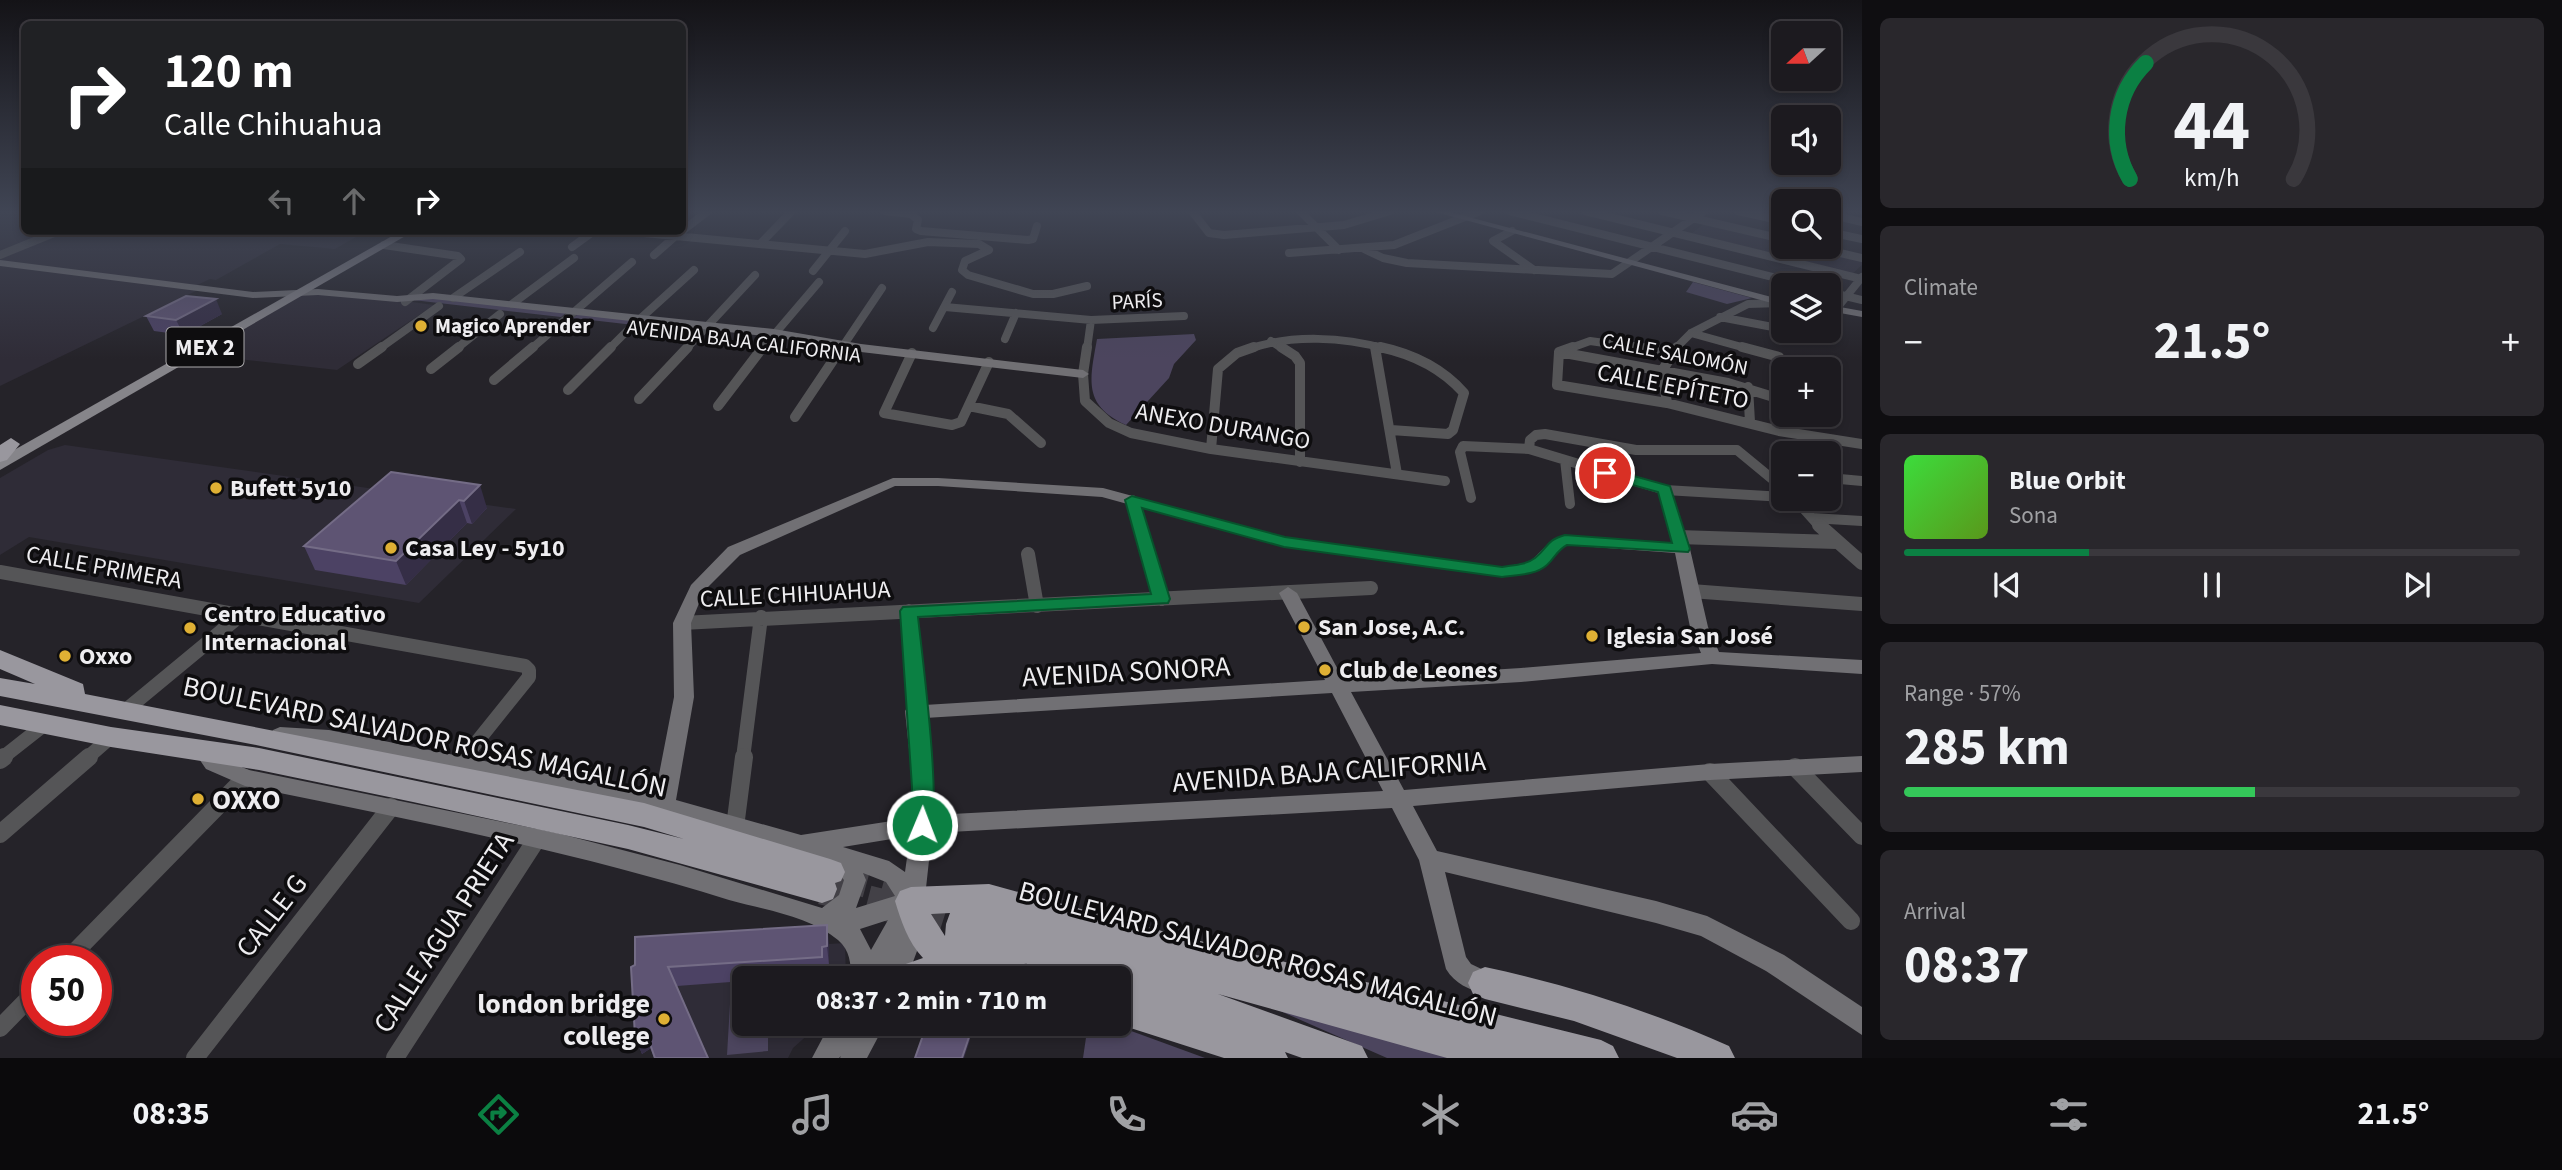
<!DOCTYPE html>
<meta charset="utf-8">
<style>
body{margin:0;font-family:"Source Sans 3",sans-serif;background:#29272c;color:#f1f3f6;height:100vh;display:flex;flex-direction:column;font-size:26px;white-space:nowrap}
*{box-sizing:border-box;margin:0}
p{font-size:23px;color:#a0a1a4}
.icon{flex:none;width:38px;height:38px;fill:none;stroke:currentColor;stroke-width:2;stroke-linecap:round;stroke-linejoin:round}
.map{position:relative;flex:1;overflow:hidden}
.sheet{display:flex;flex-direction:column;gap:18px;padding:18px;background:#0f0e11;width:700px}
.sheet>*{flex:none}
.banner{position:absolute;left:21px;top:21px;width:665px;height:214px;border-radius:10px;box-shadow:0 4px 10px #0003,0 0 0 2px #3a383d;background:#202124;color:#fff;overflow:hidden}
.needle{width:46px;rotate:249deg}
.controls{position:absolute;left:1771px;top:21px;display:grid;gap:14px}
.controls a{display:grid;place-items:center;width:70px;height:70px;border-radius:10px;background:#1c1a1f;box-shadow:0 4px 10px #0003,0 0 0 2px #3a383d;font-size:35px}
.speed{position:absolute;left:21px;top:945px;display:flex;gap:14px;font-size:35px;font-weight:700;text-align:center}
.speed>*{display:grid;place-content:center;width:91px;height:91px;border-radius:50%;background:#1c1a1f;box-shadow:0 4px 10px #0003,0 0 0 2px #3a383d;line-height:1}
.speed .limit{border:10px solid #d22;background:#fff;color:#111}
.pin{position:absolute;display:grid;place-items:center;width:60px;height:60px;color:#fff;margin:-30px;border:4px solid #fff;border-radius:50%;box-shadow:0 2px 7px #0007}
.me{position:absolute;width:77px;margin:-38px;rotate:1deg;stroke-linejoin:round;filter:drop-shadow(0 0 5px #0008)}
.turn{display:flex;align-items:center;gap:24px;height:147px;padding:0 28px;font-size:32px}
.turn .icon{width:91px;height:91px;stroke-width:2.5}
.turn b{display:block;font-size:49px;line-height:60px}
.lanes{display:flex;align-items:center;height:66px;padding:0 28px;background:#0003;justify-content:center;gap:35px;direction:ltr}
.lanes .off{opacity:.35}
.big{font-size:52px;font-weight:700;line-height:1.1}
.sheet .card{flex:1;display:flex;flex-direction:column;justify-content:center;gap:10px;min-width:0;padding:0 24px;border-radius:10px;background:#29272c}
.sheet .dial{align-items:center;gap:0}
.dial svg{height:182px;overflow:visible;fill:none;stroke:#3a383d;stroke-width:7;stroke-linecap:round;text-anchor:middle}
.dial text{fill:#f1f3f6;stroke:none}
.song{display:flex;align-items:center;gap:21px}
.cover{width:84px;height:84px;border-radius:10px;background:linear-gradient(135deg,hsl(120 70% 55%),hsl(90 70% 35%))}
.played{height:7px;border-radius:4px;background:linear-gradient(90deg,#0b8043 30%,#3a383d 30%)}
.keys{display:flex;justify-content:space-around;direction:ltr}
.heat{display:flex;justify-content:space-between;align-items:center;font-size:38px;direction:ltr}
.charge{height:10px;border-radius:5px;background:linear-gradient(90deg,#34c759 57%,#3a383d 0)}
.trip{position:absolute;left:732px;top:966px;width:399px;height:70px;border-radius:10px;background:#1c1a1f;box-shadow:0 4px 10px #0003,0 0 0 2px #3a383d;font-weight:700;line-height:70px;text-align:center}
.menu{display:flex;height:112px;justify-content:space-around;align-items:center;background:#0b0a0c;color:#a0a1a4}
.menu .icon{width:49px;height:49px}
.menu .current{color:#0b8043}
.menu b{font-size:32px;color:#f1f3f6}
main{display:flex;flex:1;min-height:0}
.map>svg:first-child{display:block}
</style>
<main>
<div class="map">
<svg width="1862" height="1058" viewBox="0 0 1862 1058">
<rect width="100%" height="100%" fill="#252329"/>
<!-- built -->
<path fill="#2f2c37" d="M0 211H24V231L365 232 335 249 280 244 216 280 210 279 193 287 200 289 0 386Z
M1705 223 1783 242V247H1802L1862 261V265L1852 274 1692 233Z
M305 291 405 301 434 305 337 370 193 354Z
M65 445 516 509 419 603 29 537 0 555V478L48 450Z
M845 943 846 978H744V1024H820L793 1048 788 1058H654L650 1048 642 1054 641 955Z"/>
<!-- green -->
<path fill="#4c455e" d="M1693 282 1752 298 1727 304 1686 292Z
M429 297 567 312 561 317 413 300Z
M578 314 699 327 695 332 573 318Z
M1194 334 1196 340 1174 364 1169 378 1126 425C1082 405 1090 379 1097 339Z
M744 986V1024H768V1051L727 1055 731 987Z
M1262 1003 1490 1058H1387Z
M1088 1024H1112L1205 1058H1083Z"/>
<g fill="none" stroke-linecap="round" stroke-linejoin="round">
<!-- highway-tunnel -->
<path stroke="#434147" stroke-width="31" stroke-dasharray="31 16" stroke-linecap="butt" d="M837 874 917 896
M822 889 892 907 971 932"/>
<!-- street-far3 -->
<path stroke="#555557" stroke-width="8" d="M885 211 911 214 918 220 916 229 921 231 1028 240 1033 239 1037 226
M1192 211 1209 233 1224 235 1344 225 1390 211
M1300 211 1339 250
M1510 211 1804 285
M1585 211 1862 279
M1662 211 1783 239
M1738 211 1783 221
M1829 214 1862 222
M623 231 865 254 928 242 979 244 989 250 965 261 962 270 968 275 1033 294H1053L1087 286
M682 231 708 211
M1512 231 1493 241 1534 270
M1829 232 1862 239
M760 244 792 211
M384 245 458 256 461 259 405 302
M572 247 594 231
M1814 247 1862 258
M1364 249 1383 258 1407 263 1612 274 1704 211
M1289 253 1394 245 1480 211
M0 255 59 231
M654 255 679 233
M813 271 845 231
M1829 292 1862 300
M453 298 520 252
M512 304 574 258
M945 307 1091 320 1184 316
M1837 308 1862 277
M1720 317 1783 329
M641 318 694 270
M933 328 952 292
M1691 333 1749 349
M1005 339 1016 313
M1271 341 1283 349
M379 349 439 306
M456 349 500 314
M531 349 632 262
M609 349 630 328
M686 349 755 275
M762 349 819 282
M841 349 882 288
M1087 349 1091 320
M1249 349C1292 334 1343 337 1387 349
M1568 349 1590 341 1648 349
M1675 349 1691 333 1748 304 1783 303"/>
<!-- street-far2 -->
<path stroke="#555557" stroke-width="10" d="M1087 347 1083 374 1085 401 1109 423 1131 433 1211 449 1445 481
M1281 347 1295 356 1300 363V462
M1375 347 1397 474
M1380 347C1413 354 1441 367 1464 393L1453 430 1448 434 1391 430
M1573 347 1559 352 1557 385 1667 403 1779 431 1862 444
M1634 347 1672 352
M1742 347 1779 357
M1559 352 1728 383 1783 400
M912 353 884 413 952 425 961 422 989 362
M358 364 382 347
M431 369 459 347
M494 380 533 347
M1748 387 1750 422
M568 390 611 347
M639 399 688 347
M1667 403 1662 371 1677 347
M718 406 763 347
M969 406 1008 414 1041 443
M795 417 842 347
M1211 449 1218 369 1237 353 1254 347
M1529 449 1530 440 1536 435 1545 434 1636 450H1737L1783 488
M1565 460 1570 504
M1829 478 1862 481
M1471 498 1460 452 1463 446 1529 449 1665 490 1783 497
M1795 499 1820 527
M1132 500 1140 527
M1812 518 1862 521"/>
<!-- street-far1 -->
<path stroke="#555557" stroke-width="14" d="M1140 525 1162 599
M1819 525 1862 563
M1678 537 1837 542
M1028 554 1037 606
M0 572 525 666 529 670V677L464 758
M1691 591 1862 604
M909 611 915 711
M682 623 1371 588
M126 710 242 614
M2 758 44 725
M87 758 111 737
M743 758 761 617"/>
<!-- street -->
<path stroke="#555557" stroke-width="18" d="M0 760 4 757
M460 763 465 757
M1795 767 1862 836
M1710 772 1851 921
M735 827 744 757
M0 834 89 757
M66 961 245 778
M0 1028 37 990
M195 1058 391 807
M395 1058 538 837"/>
<!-- secondary -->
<path fill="#717074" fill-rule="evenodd" d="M1432 211H1446L1783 300V306Z
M0 260 253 292 318 289 397 296 433 293 774 329 861 344 1083 370 1089 374 1083 378 861 352 774 337 433 299 397 302 318 295 253 298 0 266Z
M1829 305 1862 311V317L1829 311Z
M893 478H938L1103 488 1285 537 1502 567 1530 562 1552 540 1565 535 1672 543 1658 490 1660 487H1670L1690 549 1708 627 1719 652 1862 660V674L1712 664 1521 682 1351 692 1404 790 1710 764 1862 756V772L1710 780 1413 806 1437 851 1656 901 1707 916 1784 955 1862 1007V1035L1766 971 1701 936 1656 923 1445 872 1466 957 1471 964 1494 975 1497 983 1494 991 1485 995C1469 989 1455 984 1446 969L1419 860 1392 808 932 833 920 943 907 978H883L884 975 882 978H851C851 964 850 950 838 940 809 916 765 910 729 900 571 851 408 819 245 786L206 769 193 750 196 744C211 740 210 750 220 757 228 763 240 766 249 770L557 833 680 865 822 908 839 895 844 880 828 862 664 814 329 746 280 743 273 740 270 735 273 730 280 727 329 730 655 795 674 697 673 623 691 585 728 547ZM895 486H938L1102 497 1284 547 1502 577 1542 569 1566 545 1675 553 1690 627 1701 653 1521 668 1343 679 1297 593 1288 587 1279 593 1325 680 908 706 905 711 913 787 911 818 801 835 676 800 694 697 691 623 704 591 740 555ZM1332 693 1383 791 933 815V787L925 718ZM910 836 905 872 889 861 843 847ZM863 873 886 882 895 896 856 908 866 880ZM888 920 871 950 860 929Z
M830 1024H857L854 1030 858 1024H885L867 1058H840L841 1056 839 1058H812Z"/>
<!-- primary -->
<path fill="#86858a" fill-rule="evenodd" d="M401 231H414L0 470V458Z"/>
<!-- highway -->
<path fill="#99979e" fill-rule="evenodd" d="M11 438 20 444 7 460 0 462V445Z
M0 650 83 684 85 694 644 803 830 859 841 863 845 872 841 881 835 883 837 889 833 899 822 903 628 849 413 802 259 770 111 747 0 725V705L111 727 259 748 628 825 684 839 644 827 256 745 0 696V678L35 684 0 669Z
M989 884 1184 937 1601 1040 1613 1046 1619 1058H1447L1218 994 1362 1046 1368 1058H1302L1285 1052 1288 1058H1224L1118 1024V978H1070L1024 963 1033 967 1037 978H893L897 967 923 958C908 942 901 921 895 901L900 891 911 887ZM950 913 946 924 945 936 931 914Z
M1485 967C1570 985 1650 1011 1729 1046L1735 1058H1677L1574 1021 1485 999 1473 994 1468 983 1473 972Z"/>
</g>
<!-- wall -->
<path fill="#4c4264" d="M222 314 184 335 154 331 146 316Z
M391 472 487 508 472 524 467 523 406 585 315 570 304 546Z
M829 944V965H824V976L785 978H744V981L677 986 708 1058H654L651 1048 642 1054 635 1036 631 967Z"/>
<!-- shaded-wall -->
<path fill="#352e46" d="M216 299 222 314 184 335 176 320Z
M480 485 487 508 472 524 464 501Z
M459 500 467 523 406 585 396 561Z
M827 925 829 944V965L827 946Z
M645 1030 651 1048 642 1054 635 1036Z
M970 1034V1040L964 1058H962Z"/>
<!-- building -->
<path fill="#5e5473" stroke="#746c86" stroke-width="2" d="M186 296 216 299 176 320 146 316Z
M391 472 480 485 464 501 459 500 396 561 304 546Z
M827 925V946L822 947V957L668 967 708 1058H655L645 1030 635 1036 631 967 635 965V937Z
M927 1024H941L970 1034 962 1058H915Z"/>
<!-- sky -->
<linearGradient id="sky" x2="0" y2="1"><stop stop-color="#141317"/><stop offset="0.59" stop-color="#404554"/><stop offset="1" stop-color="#404554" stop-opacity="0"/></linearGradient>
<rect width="1862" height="359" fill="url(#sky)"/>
<!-- route -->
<path fill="#0b8043" stroke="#07532c" stroke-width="2" d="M1605 468 1670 486 1690 549 1688 552 1567 545C1557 550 1555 558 1547 565 1536 575 1517 575 1502 577L1284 547 1142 508 1170 599 1168 603 918 617C922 654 942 807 930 832L922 834 914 832 911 825 912 787 900 611 903 607 1151 594 1125 500 1132 496 1285 537 1502 567C1513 565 1526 565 1535 558 1548 548 1546 540 1565 535L1672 543 1658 492 1600 476 1598 473Z"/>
<!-- markers -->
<g fill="#dfb034" stroke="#0e0d0f" stroke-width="2.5">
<circle cx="421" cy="326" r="7"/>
<circle cx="216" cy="488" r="7"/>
<circle cx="391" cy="548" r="7"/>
<circle cx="1304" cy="627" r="7"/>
<circle cx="190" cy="628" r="7"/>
<circle cx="1592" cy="636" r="7"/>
<circle cx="65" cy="656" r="7"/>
<circle cx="1325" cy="670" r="7"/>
<circle cx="198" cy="799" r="7"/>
<circle cx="664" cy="1019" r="7"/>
</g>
<g text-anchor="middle" stroke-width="7" stroke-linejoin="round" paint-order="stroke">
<!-- far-street labels -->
<g font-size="21" fill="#eeedf0" stroke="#0e0d0f">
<text transform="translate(1137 301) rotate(-3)" y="7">PARÍS</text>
<text transform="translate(744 341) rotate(7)" y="7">AVENIDA BAJA CALIFORNIA</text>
<text transform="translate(1675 354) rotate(11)" y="7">CALLE SALOMÓN</text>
</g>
<!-- far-poi labels -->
<g font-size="21" font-weight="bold" fill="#eeedf0" stroke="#0e0d0f" text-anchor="start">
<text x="435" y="333">Magico Aprender</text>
</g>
<!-- shield labels -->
<rect fill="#0e0d0f" stroke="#abaaac" stroke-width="2" x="166.5" y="327.5" width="77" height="39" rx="5"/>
<g font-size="23" font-weight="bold" fill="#eeedf0">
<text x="205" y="355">MEX 2</text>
</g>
<!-- street labels -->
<g font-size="24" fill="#eeedf0" stroke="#0e0d0f">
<text transform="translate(1673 386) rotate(11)" y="8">CALLE EPÍTETO</text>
<text transform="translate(1223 426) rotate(10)" y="8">ANEXO DURANGO</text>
<text transform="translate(104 567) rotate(10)" y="8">CALLE PRIMERA</text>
<text transform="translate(795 594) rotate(-3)" y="8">CALLE CHIHUAHUA</text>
</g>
<!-- poi labels -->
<g font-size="24" font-weight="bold" fill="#eeedf0" stroke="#0e0d0f" text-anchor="start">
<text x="230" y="496">Bufett 5y10</text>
<text x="405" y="556">Casa Ley - 5y10</text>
<text x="204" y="622">Centro Educativo<tspan x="204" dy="28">Internacional</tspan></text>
<text x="1318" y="635">San Jose, A.C.</text>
<text x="1606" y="644">Iglesia San José</text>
<text x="79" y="664">Oxxo</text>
<text x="1339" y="678">Club de Leones</text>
</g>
<!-- near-street labels -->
<g font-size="28" fill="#eeedf0" stroke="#0e0d0f">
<text transform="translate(1126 671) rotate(-3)" y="10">AVENIDA SONORA</text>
<text transform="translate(425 736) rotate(12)" y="10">BOULEVARD SALVADOR ROSAS MAGALLÓN</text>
<text transform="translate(1329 771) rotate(-4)" y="10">AVENIDA BAJA CALIFORNIA</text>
<text transform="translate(271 915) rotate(-52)" y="10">CALLE G</text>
<text transform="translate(443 932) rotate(-57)" y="10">CALLE AGUA PRIETA</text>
<text transform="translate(1258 953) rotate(15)" y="10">BOULEVARD SALVADOR ROSAS MAGALLÓN</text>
</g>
<!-- near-poi labels -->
<g font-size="28" font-weight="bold" fill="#eeedf0" stroke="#0e0d0f" text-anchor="start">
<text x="212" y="809">OXXO</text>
<text x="650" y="1013" text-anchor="end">london bridge<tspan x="650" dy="32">college</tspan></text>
</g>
</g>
</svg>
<div class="controls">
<a><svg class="needle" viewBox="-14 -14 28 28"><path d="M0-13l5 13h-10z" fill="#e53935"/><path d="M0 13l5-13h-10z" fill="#a0a1a4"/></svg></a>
<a><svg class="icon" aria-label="sound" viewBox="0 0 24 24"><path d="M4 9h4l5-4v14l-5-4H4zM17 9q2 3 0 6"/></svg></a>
<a><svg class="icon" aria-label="search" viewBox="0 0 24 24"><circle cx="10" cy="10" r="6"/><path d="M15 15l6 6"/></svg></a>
<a><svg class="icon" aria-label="layers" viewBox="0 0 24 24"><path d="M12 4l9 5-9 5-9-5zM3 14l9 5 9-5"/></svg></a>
<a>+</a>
<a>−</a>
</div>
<div class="speed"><div class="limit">50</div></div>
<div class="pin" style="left:1605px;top:473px;background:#d93025"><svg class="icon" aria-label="arrive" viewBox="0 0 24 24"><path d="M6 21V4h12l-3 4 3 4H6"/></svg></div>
<svg class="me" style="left:922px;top:825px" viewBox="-20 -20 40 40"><circle r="17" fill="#0b8043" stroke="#fff" stroke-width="3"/><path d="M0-11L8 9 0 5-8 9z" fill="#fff"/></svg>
<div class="trip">08:37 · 2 min · 710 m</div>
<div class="banner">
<div class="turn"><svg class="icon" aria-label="right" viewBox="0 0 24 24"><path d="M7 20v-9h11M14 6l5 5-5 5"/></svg><div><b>120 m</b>Calle Chihuahua</div></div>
<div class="lanes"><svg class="icon off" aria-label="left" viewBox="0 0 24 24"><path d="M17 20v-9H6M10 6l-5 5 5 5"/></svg><svg class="icon off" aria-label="ahead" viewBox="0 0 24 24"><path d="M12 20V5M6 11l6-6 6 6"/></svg><svg class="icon" aria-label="right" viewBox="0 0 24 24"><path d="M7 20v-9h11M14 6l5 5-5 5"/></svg></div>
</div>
</div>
<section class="sheet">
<div class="card dial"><svg viewBox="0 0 100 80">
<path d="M14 69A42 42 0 1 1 86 69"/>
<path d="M14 69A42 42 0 0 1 21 18" stroke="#0b8043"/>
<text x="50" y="56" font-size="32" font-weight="700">44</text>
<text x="50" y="72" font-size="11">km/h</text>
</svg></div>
<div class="card"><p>Climate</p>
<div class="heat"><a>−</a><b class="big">21.5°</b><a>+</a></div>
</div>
<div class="card">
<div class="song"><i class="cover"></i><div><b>Blue Orbit</b><p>Sona</p></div></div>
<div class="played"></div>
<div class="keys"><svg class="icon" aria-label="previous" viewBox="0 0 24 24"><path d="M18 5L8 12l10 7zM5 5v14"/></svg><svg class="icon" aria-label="pause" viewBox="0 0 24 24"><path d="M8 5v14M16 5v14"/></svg><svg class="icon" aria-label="next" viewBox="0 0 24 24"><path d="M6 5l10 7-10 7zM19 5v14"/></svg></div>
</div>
<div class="card"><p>Range · 57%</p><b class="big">285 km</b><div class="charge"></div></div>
<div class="card"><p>Arrival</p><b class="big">08:37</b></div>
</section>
</main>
<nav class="menu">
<b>08:35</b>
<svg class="icon current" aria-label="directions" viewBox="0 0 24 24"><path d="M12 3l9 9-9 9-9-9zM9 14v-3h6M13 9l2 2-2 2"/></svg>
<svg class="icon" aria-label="music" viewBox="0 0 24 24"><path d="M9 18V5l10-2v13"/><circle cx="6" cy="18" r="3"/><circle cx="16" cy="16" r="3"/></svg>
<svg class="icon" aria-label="phone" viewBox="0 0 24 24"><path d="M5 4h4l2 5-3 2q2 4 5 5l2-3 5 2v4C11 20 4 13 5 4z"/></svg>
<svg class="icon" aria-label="climate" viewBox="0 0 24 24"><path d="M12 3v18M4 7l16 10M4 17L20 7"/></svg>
<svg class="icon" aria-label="car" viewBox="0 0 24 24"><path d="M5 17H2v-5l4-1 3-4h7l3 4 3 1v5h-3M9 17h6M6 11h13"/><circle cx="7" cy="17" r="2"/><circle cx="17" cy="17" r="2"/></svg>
<svg class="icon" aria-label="filters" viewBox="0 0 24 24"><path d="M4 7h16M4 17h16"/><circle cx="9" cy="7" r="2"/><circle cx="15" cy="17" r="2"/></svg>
<b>21.5°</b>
</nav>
